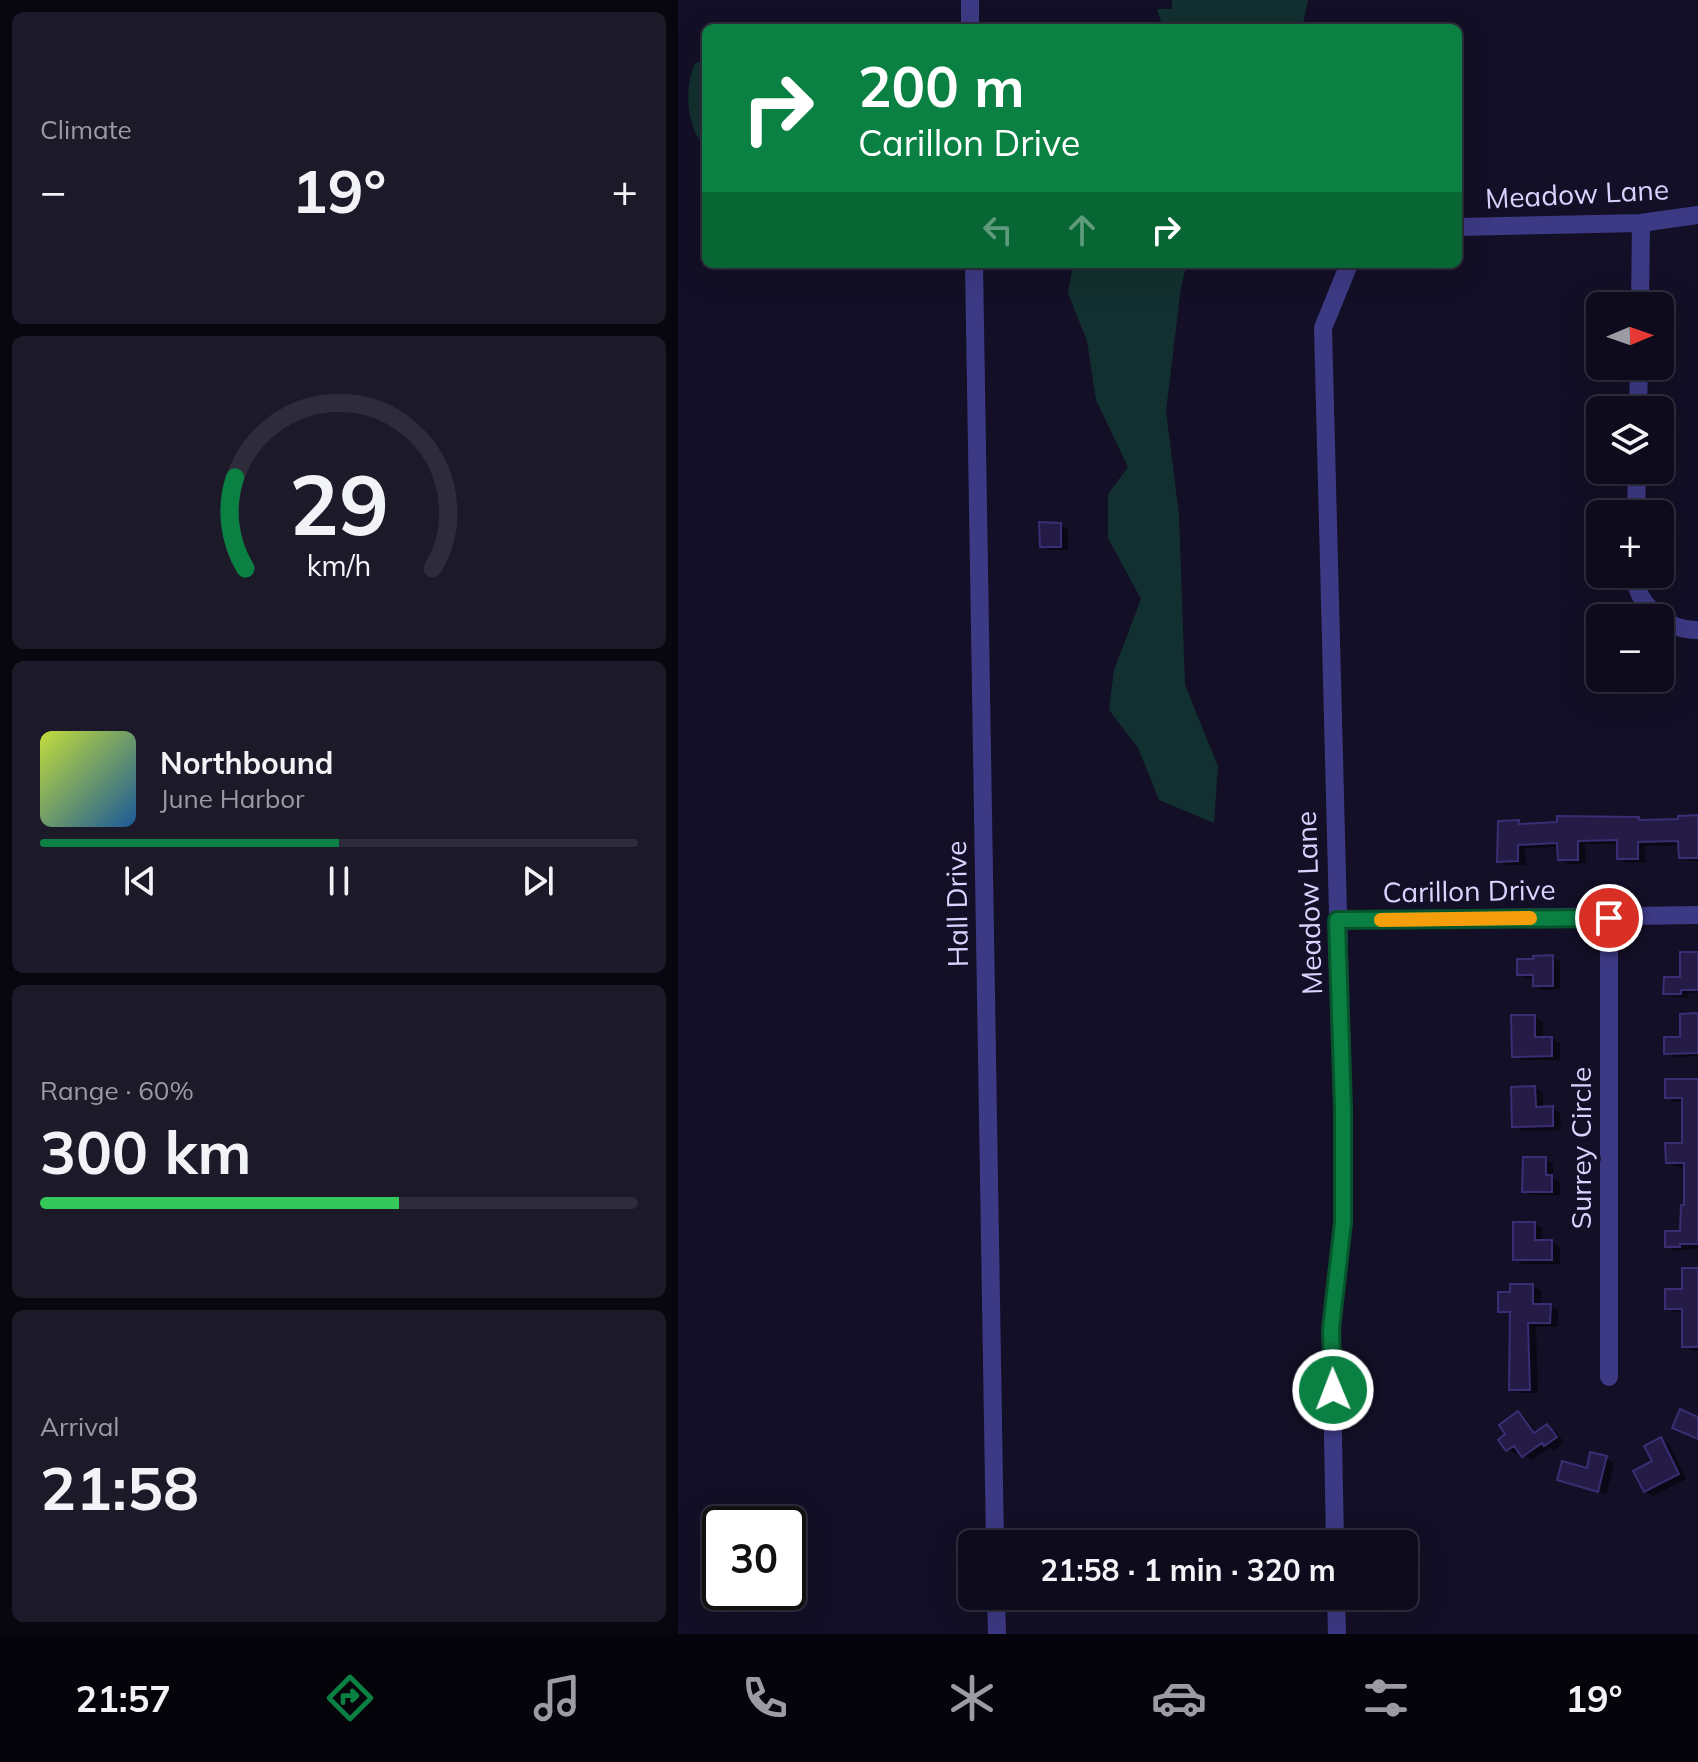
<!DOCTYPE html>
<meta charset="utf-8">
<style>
body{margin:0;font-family:Mulish,sans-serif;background:#1c1929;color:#f1f3f6;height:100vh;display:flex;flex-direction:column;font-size:30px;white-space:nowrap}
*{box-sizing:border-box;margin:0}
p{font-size:26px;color:#9b9ba3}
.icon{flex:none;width:44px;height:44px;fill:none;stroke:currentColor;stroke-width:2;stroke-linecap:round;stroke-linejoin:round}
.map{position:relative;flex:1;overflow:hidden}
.details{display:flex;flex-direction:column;gap:12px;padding:12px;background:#08060f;width:678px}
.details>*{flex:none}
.top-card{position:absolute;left:24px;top:24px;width:760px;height:244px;border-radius:12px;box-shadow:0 8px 32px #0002,0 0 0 2px #2e2b3b;background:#0b8043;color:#fff;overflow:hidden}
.needle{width:52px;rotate:88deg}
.buttons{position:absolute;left:908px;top:292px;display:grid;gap:16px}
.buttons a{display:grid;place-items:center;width:88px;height:88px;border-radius:12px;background:#0e0b1c;box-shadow:0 8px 32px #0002,0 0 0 2px #2e2b3b;font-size:40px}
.speed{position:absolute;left:24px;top:1506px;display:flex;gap:16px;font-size:40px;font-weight:700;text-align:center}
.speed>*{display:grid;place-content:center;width:104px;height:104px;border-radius:50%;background:#0e0b1c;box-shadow:0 8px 32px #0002,0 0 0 2px #2e2b3b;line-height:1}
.speed .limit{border:4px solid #111;border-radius:12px;background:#fff;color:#111}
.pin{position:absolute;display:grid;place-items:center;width:68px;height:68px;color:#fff;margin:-34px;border:4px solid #fff;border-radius:50%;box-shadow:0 2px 8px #0007}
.me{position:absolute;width:88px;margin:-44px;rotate:359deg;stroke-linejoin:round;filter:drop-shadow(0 0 6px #0008)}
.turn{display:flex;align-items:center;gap:28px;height:168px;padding:0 24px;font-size:36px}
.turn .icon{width:104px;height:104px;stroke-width:2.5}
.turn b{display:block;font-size:56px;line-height:68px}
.lanes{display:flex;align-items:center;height:76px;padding:0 24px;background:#0003;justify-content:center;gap:40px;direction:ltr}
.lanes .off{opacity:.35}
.big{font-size:60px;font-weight:700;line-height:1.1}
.details .widget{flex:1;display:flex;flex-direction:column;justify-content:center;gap:12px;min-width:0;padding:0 28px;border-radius:12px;background:#1c1929}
.details .dial{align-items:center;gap:0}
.dial svg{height:208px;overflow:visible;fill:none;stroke:#2e2b3b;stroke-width:7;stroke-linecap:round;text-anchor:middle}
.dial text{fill:#f1f3f6;stroke:none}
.song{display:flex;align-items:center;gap:24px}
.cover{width:96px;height:96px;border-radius:12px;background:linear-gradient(135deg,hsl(70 70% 55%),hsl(210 70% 35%))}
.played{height:8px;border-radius:4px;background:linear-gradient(90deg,#0b8043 50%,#2e2b3b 50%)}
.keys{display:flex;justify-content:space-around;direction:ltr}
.heat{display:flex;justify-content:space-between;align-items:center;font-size:44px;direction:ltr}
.charge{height:12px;border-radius:6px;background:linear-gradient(90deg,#34c759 60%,#2e2b3b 0)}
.trip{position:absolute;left:280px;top:1530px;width:460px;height:80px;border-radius:12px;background:#0e0b1c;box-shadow:0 8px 32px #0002,0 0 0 2px #2e2b3b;font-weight:700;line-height:80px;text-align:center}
.menu{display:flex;height:128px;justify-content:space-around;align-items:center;background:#06040b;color:#9b9ba3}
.menu .icon{width:56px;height:56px}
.menu .on{color:#0b8043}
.menu b{font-size:36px;color:#f1f3f6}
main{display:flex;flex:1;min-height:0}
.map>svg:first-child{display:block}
</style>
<main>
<section class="details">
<div class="widget"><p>Climate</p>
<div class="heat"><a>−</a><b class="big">19°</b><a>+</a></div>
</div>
<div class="widget dial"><svg viewBox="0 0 100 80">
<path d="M14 69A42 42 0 1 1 86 69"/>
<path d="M14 69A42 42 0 0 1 10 34" stroke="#0b8043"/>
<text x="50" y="56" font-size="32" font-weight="700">29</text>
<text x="50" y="72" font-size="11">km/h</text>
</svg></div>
<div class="widget">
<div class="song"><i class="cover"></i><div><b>Northbound</b><p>June Harbor</p></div></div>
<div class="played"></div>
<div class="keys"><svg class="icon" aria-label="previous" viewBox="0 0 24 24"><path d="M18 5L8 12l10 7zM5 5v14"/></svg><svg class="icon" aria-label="pause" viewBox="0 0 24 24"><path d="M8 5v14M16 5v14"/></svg><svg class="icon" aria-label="next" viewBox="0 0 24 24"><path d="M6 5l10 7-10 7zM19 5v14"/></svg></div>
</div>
<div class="widget"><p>Range · 60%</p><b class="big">300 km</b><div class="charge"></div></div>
<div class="widget"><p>Arrival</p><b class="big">21:58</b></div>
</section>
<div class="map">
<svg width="1020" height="1634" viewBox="0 0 1020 1634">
<rect width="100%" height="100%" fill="#130f26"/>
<!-- green -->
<path fill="#12302f" d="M494 0H630L624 28H485L479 9H494Z
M28 60V148C8 129 6 88 17 63Z
M395 264H509L503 287 488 411 501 515 507 685 540 766 536 823 481 800 460 748 431 710 436 670 463 599 430 538V494L450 467 418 400 409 341 390 293Z"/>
<!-- shadow -->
<path fill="#0007" d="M382 525 390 530V550H372L364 546Z
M1020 818V861H1011L1003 857 1002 845 967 846 968 862 949 863 941 858V844H907L908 863 890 864 882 859 881 847 847 848 848 865H829L821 861 841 822 847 825 961 819 965 821Z
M1020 954V993H1011L1010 998 996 997 987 993 1004 979Z
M874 957 882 962V989L865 990 857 985V978L849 979 841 974Z
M1020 1015V1056L997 1057 988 1053 1004 1038Z
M857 1017 865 1022V1039H874L882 1043V1060H844L836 1056Z
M1020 1081V1248L997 1251 989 1246 1004 1233 1008 1207V1167H998L989 1162 1006 1145V1102H997L989 1097Z
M857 1088 865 1093V1109L874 1108 882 1113 883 1130 844 1131 836 1126Z
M867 1159 875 1164V1178L882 1182V1195H854L846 1191Z
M856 1224 864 1228V1242H874L882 1247V1264H845L837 1259Z
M1020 1270V1351H1015L1006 1346V1312H997L989 1308 1006 1291Z
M855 1286 863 1291V1306H872L880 1310V1327H858L860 1393H841L833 1389 834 1315 822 1311 834 1294Z
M840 1413 848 1418 859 1433 869 1426 877 1431 886 1442 876 1450 872 1447 853 1460 842 1451 838 1454 830 1450V1435Z
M983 1439 991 1444 1008 1479 975 1496 967 1491Z
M928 1458 936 1463 928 1495 881 1479 910 1470Z"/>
<!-- building -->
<path fill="#241b47" stroke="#3b2d73" stroke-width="2" d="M361 522 383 523V547H362Z
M1020 815V858H1001L1000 841 960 842V859H939V840L900 841V860H880L879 843 840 845V861L819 862 820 821 841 820V824L879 822V816L961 817V820L1000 819V816Z
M1002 952H1020V990H1003V994H985L986 977H1002Z
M875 955V986H855V975H839V959H855V956Z
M1020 1013V1053L986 1054V1037H1002V1014Z
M833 1015H857V1037H874V1056L834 1057Z
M987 1079H1020V1244H1002V1247H987V1231H1002L1003 1205H1006V1163H988L987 1143H1004V1098H987Z
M857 1086 858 1107 875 1106V1126L834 1127 833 1087Z
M845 1157H868V1175H874V1192H844Z
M835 1222H857V1240H874V1260H835Z
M1004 1268H1020V1347H1004V1309H987V1289H1004Z
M832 1284H855V1304H873L872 1323H850L852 1390H831L832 1312H820V1292H832Z
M1002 1409 1020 1417V1439L994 1428Z
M840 1411 856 1433 869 1424 879 1437 866 1446 864 1443 844 1457 836 1446 828 1451 820 1440 827 1434 821 1425Z
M983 1437 1001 1474 966 1492 955 1471 974 1461 966 1446Z
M912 1452 929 1456 920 1492 879 1480 884 1461 909 1468Z"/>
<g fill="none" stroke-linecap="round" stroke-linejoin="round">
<!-- street -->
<path stroke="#3d3a85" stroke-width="18" d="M292 0V28
M780 227 963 223 1020 215
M296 264 317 1544
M962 306 963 223
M960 410 961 366
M958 514 959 470
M957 574C957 605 991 631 1020 630
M659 920 1020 915
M931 1377V918
M657 1544 653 1329 665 1222V1109L645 328 671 264
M318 1596 319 1634
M658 1596 659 1634"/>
</g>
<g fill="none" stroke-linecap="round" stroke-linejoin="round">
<!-- route casing -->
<g stroke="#07532c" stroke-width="20">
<path id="route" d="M655 1390 653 1329 665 1222V1109L659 920 931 918"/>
</g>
<!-- route -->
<use href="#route" stroke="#0b8043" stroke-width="14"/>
<!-- slow -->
<path stroke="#f59e0b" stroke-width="14" d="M703 920 852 918"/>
</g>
<g text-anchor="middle" stroke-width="8" stroke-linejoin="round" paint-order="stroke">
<!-- street labels -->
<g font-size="28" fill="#d9d4ff" stroke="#130f26">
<text transform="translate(899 194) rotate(-3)" y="10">Meadow Lane</text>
<text transform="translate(791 891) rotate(-1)" y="10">Carillon Drive</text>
<text transform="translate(631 903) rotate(-92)" y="10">Meadow Lane</text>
<text transform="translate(279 904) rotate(-91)" y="10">Hall Drive</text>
<text transform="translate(903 1148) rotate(-90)" y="10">Surrey Circle</text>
</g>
</g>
</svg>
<div class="buttons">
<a><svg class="needle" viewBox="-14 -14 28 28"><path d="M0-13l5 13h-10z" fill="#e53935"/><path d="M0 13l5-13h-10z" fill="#9b9ba3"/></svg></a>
<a><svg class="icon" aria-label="layers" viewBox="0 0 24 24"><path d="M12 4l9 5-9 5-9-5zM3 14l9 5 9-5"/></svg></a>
<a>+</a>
<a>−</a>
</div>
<div class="speed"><div class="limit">30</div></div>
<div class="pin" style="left:931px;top:918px;background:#d93025"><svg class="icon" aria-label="arrive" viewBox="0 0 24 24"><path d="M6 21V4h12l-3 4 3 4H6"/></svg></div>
<svg class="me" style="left:655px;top:1390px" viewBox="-20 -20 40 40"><circle r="17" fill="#0b8043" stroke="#fff" stroke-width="3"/><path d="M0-11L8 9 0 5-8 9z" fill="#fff"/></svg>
<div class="trip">21:58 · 1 min · 320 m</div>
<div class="top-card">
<div class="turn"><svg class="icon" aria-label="right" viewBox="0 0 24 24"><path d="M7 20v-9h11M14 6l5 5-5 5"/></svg><div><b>200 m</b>Carillon Drive</div></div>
<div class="lanes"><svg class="icon off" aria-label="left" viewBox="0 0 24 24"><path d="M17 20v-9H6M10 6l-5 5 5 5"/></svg><svg class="icon off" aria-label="ahead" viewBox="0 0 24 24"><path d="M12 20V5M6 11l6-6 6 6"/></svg><svg class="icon" aria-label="right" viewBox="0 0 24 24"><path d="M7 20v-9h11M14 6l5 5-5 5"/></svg></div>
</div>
</div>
</main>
<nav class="menu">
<b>21:57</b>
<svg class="icon on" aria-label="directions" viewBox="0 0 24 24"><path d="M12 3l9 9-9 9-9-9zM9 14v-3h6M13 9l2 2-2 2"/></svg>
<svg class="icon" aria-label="music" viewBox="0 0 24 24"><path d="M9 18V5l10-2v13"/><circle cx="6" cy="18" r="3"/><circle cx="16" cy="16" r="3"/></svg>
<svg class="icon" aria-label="phone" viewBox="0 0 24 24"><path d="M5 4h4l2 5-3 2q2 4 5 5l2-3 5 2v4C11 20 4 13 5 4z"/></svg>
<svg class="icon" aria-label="climate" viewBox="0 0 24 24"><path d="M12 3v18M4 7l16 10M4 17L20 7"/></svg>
<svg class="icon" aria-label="car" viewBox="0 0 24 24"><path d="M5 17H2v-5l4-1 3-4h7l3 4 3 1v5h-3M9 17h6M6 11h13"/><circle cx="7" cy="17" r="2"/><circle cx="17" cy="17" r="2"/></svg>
<svg class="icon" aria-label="filters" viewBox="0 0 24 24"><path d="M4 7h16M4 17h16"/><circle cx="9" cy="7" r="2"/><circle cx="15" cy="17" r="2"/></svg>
<b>19°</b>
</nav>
